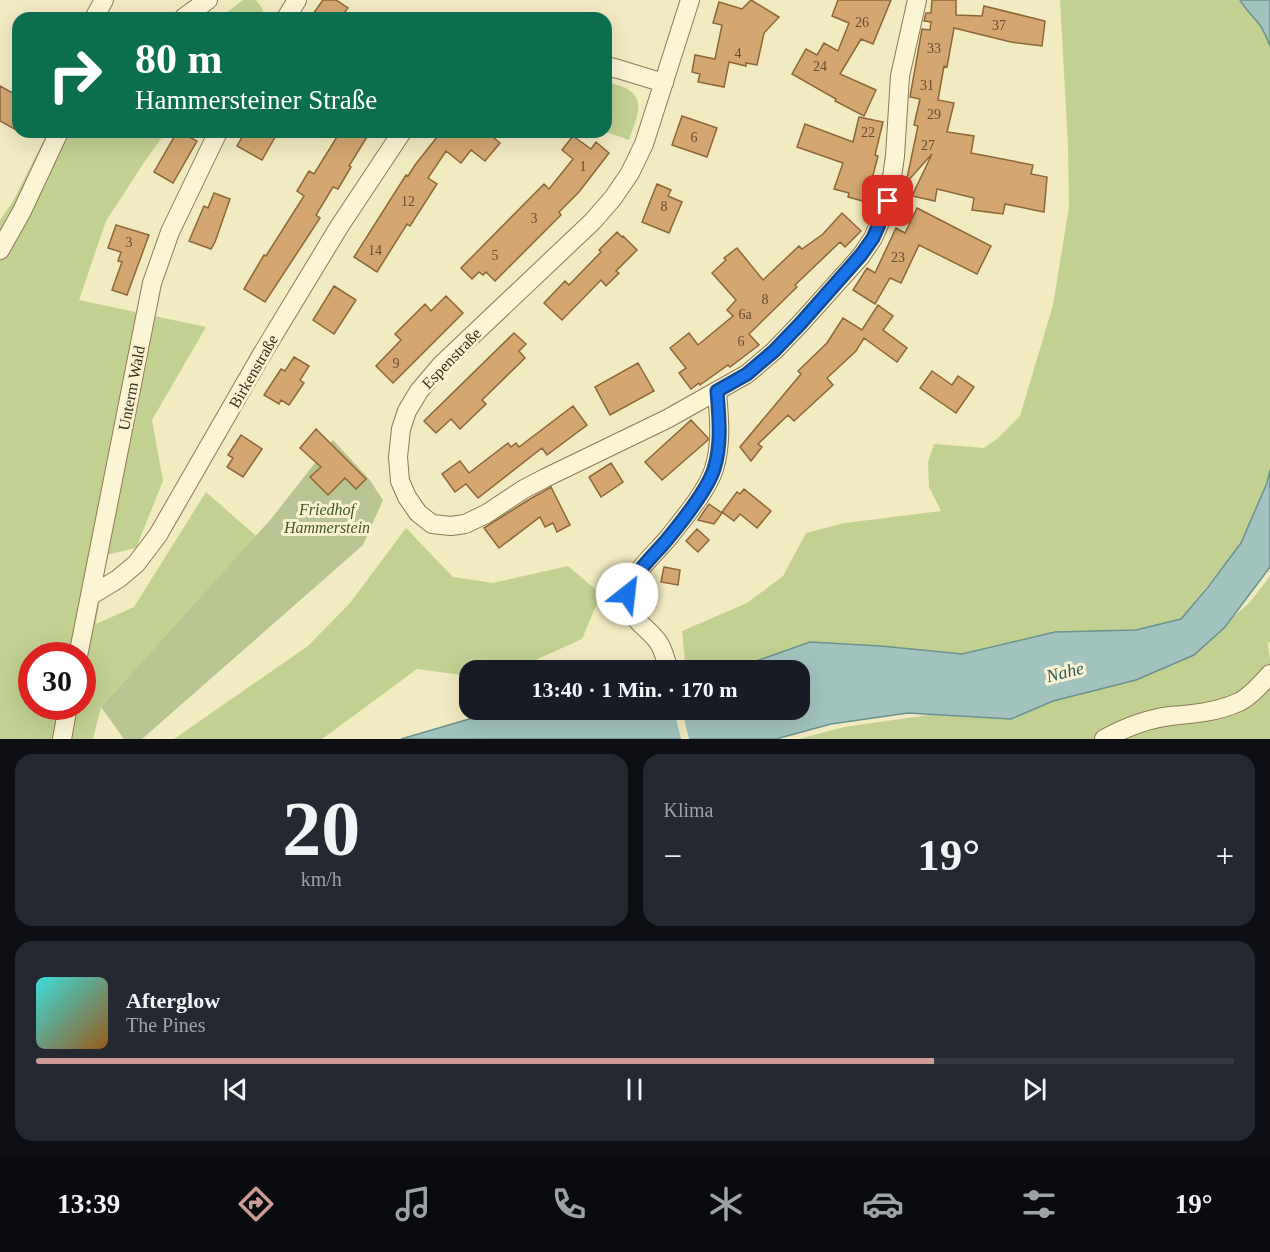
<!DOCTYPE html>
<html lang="de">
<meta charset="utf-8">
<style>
body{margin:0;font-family:Georgia,serif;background:#242831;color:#f1f3f6;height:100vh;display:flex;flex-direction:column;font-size:22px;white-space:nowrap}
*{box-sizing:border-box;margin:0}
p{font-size:20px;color:#9ea1a6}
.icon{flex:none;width:33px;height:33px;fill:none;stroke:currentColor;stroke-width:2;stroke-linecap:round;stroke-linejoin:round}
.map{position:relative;height:739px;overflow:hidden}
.drawer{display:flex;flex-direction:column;gap:15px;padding:15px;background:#0d0f14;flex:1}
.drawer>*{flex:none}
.banner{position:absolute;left:12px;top:12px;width:600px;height:126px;border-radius:18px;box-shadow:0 6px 24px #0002;background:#0b6e4f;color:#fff;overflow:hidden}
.speed{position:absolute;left:18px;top:642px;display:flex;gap:12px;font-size:30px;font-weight:700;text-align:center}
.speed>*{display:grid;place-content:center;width:78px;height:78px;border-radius:50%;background:#171b24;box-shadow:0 6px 24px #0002;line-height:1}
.speed .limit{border:9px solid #d22;background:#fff;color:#111}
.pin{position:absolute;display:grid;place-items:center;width:51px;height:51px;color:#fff;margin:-26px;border-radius:12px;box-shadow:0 3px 9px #0006}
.me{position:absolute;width:66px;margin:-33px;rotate:29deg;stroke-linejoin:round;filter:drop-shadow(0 0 4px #0008)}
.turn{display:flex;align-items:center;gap:21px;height:126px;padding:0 24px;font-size:27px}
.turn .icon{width:78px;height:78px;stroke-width:2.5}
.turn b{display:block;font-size:42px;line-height:51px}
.big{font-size:45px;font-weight:700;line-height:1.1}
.drawer .tile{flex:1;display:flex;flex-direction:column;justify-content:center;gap:9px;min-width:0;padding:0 21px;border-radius:18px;background:#242831}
.drawer .dial{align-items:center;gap:0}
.dial b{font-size:78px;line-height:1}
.song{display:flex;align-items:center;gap:18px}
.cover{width:72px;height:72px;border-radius:9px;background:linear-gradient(135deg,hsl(180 70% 55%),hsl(30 70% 35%))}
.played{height:6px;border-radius:3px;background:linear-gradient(90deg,#cd9b96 75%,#363941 75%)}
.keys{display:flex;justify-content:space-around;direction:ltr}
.heat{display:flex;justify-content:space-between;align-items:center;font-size:33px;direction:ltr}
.drawer .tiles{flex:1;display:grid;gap:15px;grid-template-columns:1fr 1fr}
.tile:last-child{grid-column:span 2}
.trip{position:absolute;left:459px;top:660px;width:351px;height:60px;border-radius:18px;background:#171b24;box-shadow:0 6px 24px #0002;font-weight:700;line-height:60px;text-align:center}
.tab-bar{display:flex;height:96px;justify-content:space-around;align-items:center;background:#090b0e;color:#9ea1a6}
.tab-bar .icon{width:42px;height:42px}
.tab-bar .current{color:#cd9b96}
.tab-bar b{font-size:27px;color:#f1f3f6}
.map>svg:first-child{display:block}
</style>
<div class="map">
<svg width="1270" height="739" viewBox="0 0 1270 739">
<rect width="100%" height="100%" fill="#f2eac0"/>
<!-- green -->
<path fill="#c2d192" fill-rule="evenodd" d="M243 0H256L262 8 263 12 260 18H220Z
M1060 0H1240C1244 8 1253 16 1259 24 1264 30 1267 39 1270 46V470L1267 483 1241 543 1181 619 1136 630 1055 632 962 654 881 646 759 660 741 670H686L682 631 747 603 783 576 806 533 845 523 941 511 929 487 928 462 934 444 984 448 998 438 1020 416 1053 305 1069 207 1068 145Z
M606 82C613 84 623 86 629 90 647 102 634 124 629 140L606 132Z
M48 132H166L145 161 106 221 79 300 206 327 152 420 163 481 136 548 106 555 96 624 134 607 206 492 256 536 101 707 93 739H0V220L12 203ZM32 656H82V706H32Z
M406 528 453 577 493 583 568 566 601 594 582 639 513 670H470L469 676 417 669 322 739H174L308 646 350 603Z
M1270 576V641L1268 644 1270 660V739H799L844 727 1063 696 1188 658 1250 602Z"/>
<!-- cemetery -->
<path fill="#b8c593" d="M333 440 369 479 383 500 363 545 142 739H124L101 707 271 519Z"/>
<!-- water -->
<path fill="#a3c4be" stroke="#69938e" stroke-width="1.5" d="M1240 0H1270V46C1267 39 1264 30 1259 24 1253 16 1244 8 1240 0Z
M1270 470V567L1225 627 1194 655 1136 680 1053 701 1011 719 908 713 831 724 776 739H401L500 710H800V670H741L759 660 810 642 881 646 962 654 1055 632 1136 630 1181 619 1208 587 1241 543 1267 483Z"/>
<!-- pier -->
<path fill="#f2eac0" d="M674 710H682L689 739H681Z"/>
<!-- building -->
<path fill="#d4a772" stroke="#8e6639" stroke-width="1.5" d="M323 0H336L348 8 340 18H310Z
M751 0 779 17 764 33 757 65 746 63V66L729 62 724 87 698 82 700 74 692 72 695 55 715 59 722 25 713 23 719 2 742 9Z
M838 0H891L873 44 861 39 840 74 876 90 864 116 835 101 836 99 792 74 806 49 817 55 824 43 838 51 849 23 832 16Z
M932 0H956V15L982 16 984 6 1045 21 1042 46 1011 42 954 28 947 67 944 66 938 100 954 103 947 132 974 136 971 153 1033 165 1031 174 1047 177 1044 212 1005 204 1003 214 972 210 974 198 937 189 935 201 912 196 932 154 906 183 918 126 914 125 920 99 910 97 922 29 930 30 931 22 924 21 926 13H931Z
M0 86 18 96V131L0 121Z
M682 116 717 128 707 157 672 145Z
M859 117 883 122 875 155 878 156 872 179 880 181 873 200 866 202 848 197 849 193 834 189 843 163 797 147 805 124 853 142Z
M177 132H180L197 141 173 183 154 172Z
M245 132H278L262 160 237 146Z
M340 132H370L349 166 351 167 338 189 333 187 316 215 320 218 265 302 244 289 264 255 266 256 304 196 297 191 309 171 314 174Z
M441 132H487L500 143 485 161 471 150 461 163 446 151 428 178 437 184 410 226 407 224 377 272 354 257 406 175 408 176 415 165Z
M573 136 591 149 596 142 609 153 579 192 559 212 561 215 495 281 486 272 483 275 479 272 472 279 461 268 544 184 549 189 573 159 562 150Z
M657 184 671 190 668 196 682 202 669 233 642 222Z
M214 193 230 199 215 242 211 249 189 241 204 206 208 208Z
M917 208 991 246 977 274 919 245 901 283 890 278 875 304 853 290 867 268 875 273 896 228 905 233Z
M842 213 861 231 845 247 840 242 795 285 797 287 749 334 759 345 730 367 728 365 700 385 699 383 691 389 679 373 686 368 670 348 689 333 698 345 733 316 727 310 736 300 712 273 726 260 724 258 737 248 763 280 799 246 802 249 823 234Z
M116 225 149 235 127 295 112 290 122 262 118 261 121 252 108 248Z
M617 232 622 237 623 236 637 250 616 271 619 273 606 286 601 280 562 320 544 303 565 281 569 285 601 252 599 250Z
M334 286 356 300 334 334 313 320Z
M446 296 463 313 393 383 376 366 401 340 395 334 425 304 431 311Z
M878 305 893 316 883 330 907 348 897 362 864 338 856 351 827 378 833 385 794 421 788 415 758 444 762 447 751 461 740 447 801 374 798 371 827 343 843 318 862 330Z
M514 333 526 344 519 351 525 358 482 400 486 404 460 429 451 419 436 433 424 421Z
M294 357 309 366 300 380 304 383 289 405 281 400 279 404 264 395 281 369 285 371Z
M638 363 654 391 610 415 595 387Z
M932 371 952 385 958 376 974 387 956 413 920 388Z
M573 406 587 425 547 455 542 448 478 498 466 484 455 492 442 474 460 461 469 473 508 443 511 447 516 443 519 447Z
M691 420 708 438V440L662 480 645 462Z
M316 429 366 479 356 489 345 478 328 495 310 477 321 467 300 448Z
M241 435 262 449 243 477 227 467 233 458 228 455Z
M611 463 623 482 601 497 589 477Z
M551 487 570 525 557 532 553 523 545 527 540 517 499 548 484 528 530 499Z
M744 489 771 511 757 528 740 514 734 521 722 512 737 492 740 494Z
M709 504 722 513 714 524 698 520Z
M697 529 709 540 698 552 686 541Z
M664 567 680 570 678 585 661 582Z"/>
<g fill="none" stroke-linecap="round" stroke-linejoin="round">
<!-- street casing -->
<g stroke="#8d7a56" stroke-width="20">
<path id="street" d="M690 0 644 144 630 173 613 198 593 221 441 365 419 391 407 411 401 429 398 457 400 481 407 497 418 513 432 524 451 526 465 524 486 514 524 489 545 478 667 419 747 374 774 351 800 324 861 256 873 238 881 220 887 201 892 177 895 156 900 76 917 0
M94 18 104 0
M183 18 208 0
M286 18 297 0
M606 66 618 69 664 83
M0 250 22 211 59 132
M90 596 118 579 136 564 158 535 262 354 339 227 402 132
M78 656 152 283 170 232 218 132
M669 670C666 662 664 652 660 645 649 626 629 623 628 596 627 577 657 552 669 537 683 519 707 491 714 469 722 443 719 417 717 391
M62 739 68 706
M1104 739C1124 728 1147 719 1170 716 1194 714 1217 712 1239 702 1251 696 1261 684 1270 674"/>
</g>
<!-- street -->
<use href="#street" stroke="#fcf5d4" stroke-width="18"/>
</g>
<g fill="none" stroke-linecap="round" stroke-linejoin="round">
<!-- route casing -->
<g stroke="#114b97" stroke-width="15">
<path id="route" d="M627 594C634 573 651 558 665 542 680 524 707 491 714 469 722 444 719 417 717 391L747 374 774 351 800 324 861 255 873 238 881 220 888 201"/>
</g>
<!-- route -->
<use href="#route" stroke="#1a73e8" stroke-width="10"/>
</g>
<g text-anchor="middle" stroke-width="6" stroke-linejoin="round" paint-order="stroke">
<!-- number labels -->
<g font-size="14" fill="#614d32">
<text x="862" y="27">26</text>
<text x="999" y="30">37</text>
<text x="934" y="53">33</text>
<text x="738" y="58">4</text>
<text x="820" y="71">24</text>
<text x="927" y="90">31</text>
<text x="934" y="119">29</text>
<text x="868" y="137">22</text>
<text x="694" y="142">6</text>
<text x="928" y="150">27</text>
<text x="583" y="171">1</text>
<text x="408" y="206">12</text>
<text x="664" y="211">8</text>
<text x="534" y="223">3</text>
<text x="129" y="247">3</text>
<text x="375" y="255">14</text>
<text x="495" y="260">5</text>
<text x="898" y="262">23</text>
<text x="765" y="304">8</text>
<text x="745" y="319">6a</text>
<text x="741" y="346">6</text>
<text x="396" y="368">9</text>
</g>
<!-- street labels -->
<g font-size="16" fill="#3b2f1c" stroke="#f9f2d0">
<text transform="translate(451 358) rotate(-46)" y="6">Espenstraße</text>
<text transform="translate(253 371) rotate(-60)" y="6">Birkenstraße</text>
<text transform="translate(131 388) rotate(-79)" y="6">Unterm Wald</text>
</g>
<!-- park labels -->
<g font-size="16" font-style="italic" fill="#445920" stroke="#f9f2d0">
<text x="327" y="515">Friedhof<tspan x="327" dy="18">Hammerstein</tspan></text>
</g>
<!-- water labels -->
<g font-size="18" font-style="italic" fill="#29595c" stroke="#f9f2d0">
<text transform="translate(1065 672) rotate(-14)" y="6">Nahe</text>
</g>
</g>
</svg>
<div class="speed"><div class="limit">30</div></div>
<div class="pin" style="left:888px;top:201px;background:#d93025"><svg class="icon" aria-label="arrive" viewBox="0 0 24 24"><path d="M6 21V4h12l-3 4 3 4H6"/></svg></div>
<svg class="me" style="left:627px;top:594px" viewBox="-20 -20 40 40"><circle r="19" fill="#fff"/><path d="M0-13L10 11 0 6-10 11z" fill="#1a73e8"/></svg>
<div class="trip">13:40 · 1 Min. · 170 m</div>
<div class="banner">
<div class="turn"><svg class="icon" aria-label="right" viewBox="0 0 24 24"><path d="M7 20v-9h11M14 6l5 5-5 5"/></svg><div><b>80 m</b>Hammersteiner Straße</div></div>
</div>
</div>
<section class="drawer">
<div class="tiles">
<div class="tile dial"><b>20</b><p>km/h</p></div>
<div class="tile"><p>Klima</p>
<div class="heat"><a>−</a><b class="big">19°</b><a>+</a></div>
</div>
<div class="tile">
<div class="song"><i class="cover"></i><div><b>Afterglow</b><p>The Pines</p></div></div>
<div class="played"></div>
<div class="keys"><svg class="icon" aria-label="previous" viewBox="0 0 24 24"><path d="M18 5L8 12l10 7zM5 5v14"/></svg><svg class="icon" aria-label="pause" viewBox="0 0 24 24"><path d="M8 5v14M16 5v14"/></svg><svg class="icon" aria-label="next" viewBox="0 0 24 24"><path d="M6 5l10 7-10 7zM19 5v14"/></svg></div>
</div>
</div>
</section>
<nav class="tab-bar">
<b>13:39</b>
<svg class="icon current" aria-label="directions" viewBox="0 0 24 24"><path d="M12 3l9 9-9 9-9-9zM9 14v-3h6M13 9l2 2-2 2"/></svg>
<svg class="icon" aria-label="music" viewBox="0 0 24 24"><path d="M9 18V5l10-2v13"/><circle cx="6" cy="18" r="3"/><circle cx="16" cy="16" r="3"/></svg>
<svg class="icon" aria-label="phone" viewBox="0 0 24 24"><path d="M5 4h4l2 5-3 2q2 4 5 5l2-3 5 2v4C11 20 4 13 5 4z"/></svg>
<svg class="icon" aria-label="climate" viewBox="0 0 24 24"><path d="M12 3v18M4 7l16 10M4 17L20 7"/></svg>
<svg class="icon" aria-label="car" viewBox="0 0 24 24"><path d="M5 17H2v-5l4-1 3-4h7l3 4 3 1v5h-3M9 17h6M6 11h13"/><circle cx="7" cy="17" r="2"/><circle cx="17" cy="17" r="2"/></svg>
<svg class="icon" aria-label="filters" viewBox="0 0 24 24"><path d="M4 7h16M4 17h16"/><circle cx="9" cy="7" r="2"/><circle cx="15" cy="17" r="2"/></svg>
<b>19°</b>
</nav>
